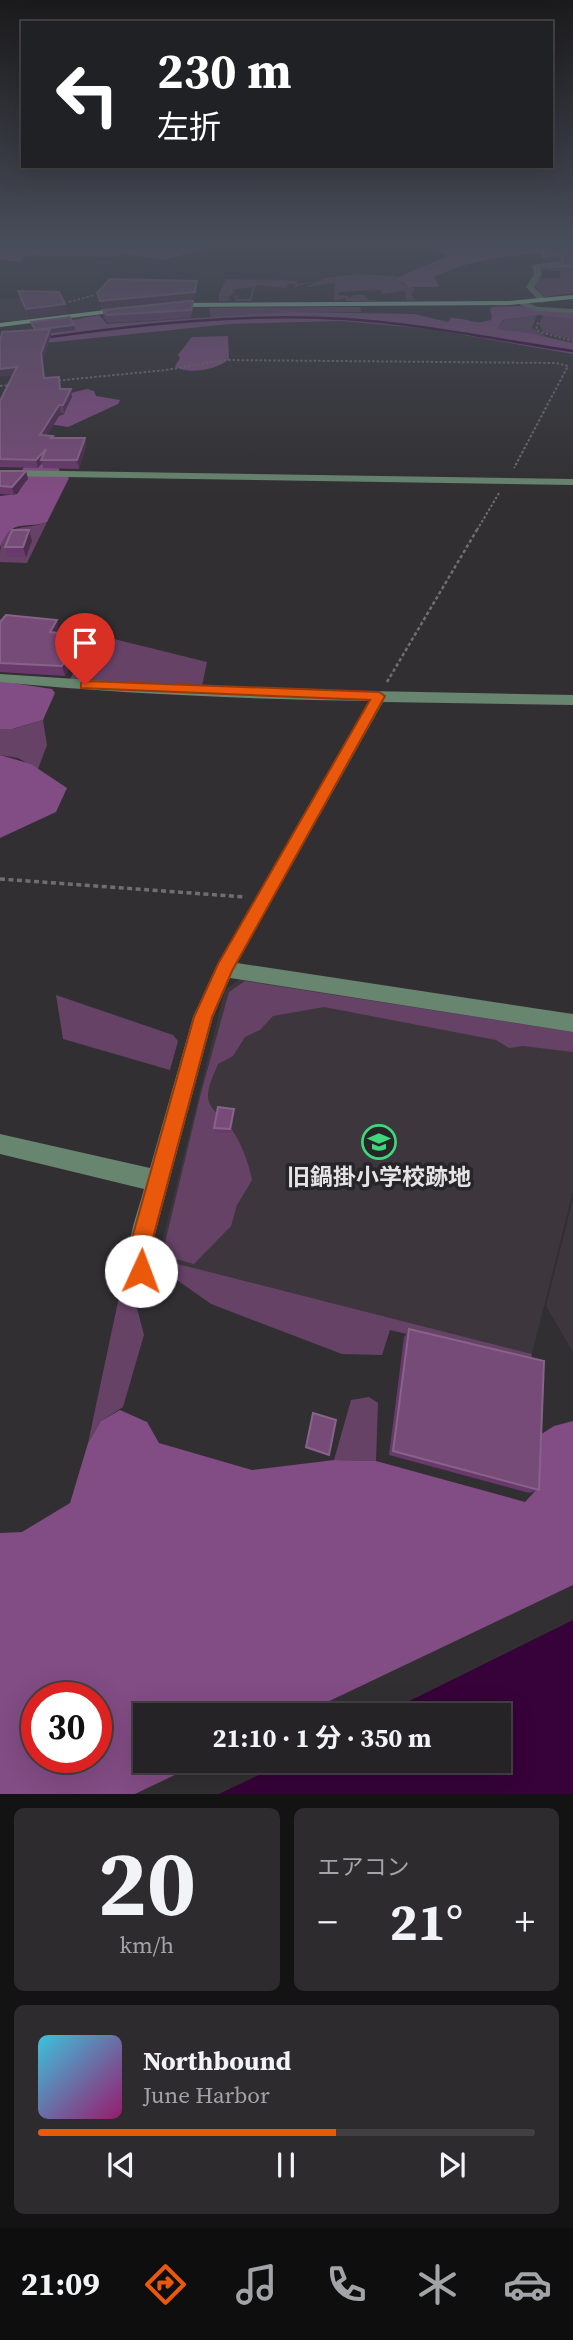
<!DOCTYPE html>
<html lang="ja">
<meta charset="utf-8">
<style>
body{margin:0;font-family:"Source Serif 4","Noto Sans JP",serif;background:#2d2b2d;color:#f1f3f6;height:100vh;display:flex;flex-direction:column;font-size:26px;white-space:nowrap}
*{box-sizing:border-box;margin:0}
p{font-size:23px;color:#a3a4a7}
.icon{flex:none;width:38px;height:38px;fill:none;stroke:currentColor;stroke-width:2;stroke-linecap:round;stroke-linejoin:round}
.map{position:relative;height:1794px;overflow:hidden}
.details{display:flex;flex-direction:column;gap:14px;padding:14px;background:#141314;flex:1}
.details>*{flex:none}
.hud{position:absolute;left:21px;top:21px;width:532px;height:147px;border-radius:0px;box-shadow:0 7px 28px #0002,0 0 0 2px #424042;background:#202124;color:#fff;overflow:hidden}
.speed{position:absolute;left:21px;top:1682px;display:flex;gap:14px;font-size:35px;font-weight:700;text-align:center}
.speed>*{display:grid;place-content:center;width:91px;height:91px;border-radius:50%;background:#252325;box-shadow:0 7px 28px #0002,0 0 0 2px #424042;line-height:1}
.speed .limit{border:10px solid #d22;background:#fff;color:#111}
.pin{position:absolute;display:grid;place-items:center;width:60px;height:60px;color:#fff;margin:-72px -30px;border-radius:50% 50% 50% 0;rotate:-45deg;box-shadow:0 0 7px #0007}
.pin .icon{rotate:45deg}
.me{position:absolute;width:77px;margin:-38px;rotate:2deg;stroke-linejoin:round;filter:drop-shadow(0 0 5px #0008)}
.turn{display:flex;align-items:center;gap:24px;height:147px;padding:0 21px;font-size:32px}
.turn .icon{width:91px;height:91px;stroke-width:2.5}
.turn b{display:block;font-size:49px;line-height:60px}
.big{font-size:52px;font-weight:700;line-height:1.1}
.details .card{flex:1;display:flex;flex-direction:column;justify-content:center;gap:10px;min-width:0;padding:0 24px;border-radius:10px;background:#2d2b2d}
.details .dial{align-items:center;gap:0}
.dial b{font-size:91px;line-height:1}
.song{display:flex;align-items:center;gap:21px}
.cover{width:84px;height:84px;border-radius:10px;background:linear-gradient(135deg,hsl(190 70% 55%),hsl(320 70% 35%))}
.played{height:7px;border-radius:4px;background:linear-gradient(90deg,#ea580c 60%,#424042 60%)}
.keys{display:flex;justify-content:space-around;direction:ltr}
.heat{display:flex;justify-content:space-between;align-items:center;font-size:38px;direction:ltr}
.details .tiles{flex:1;display:grid;gap:14px;grid-template-columns:1fr 1fr}
.card:last-child{grid-column:span 2}
.trip{position:absolute;left:133px;top:1703px;width:378px;height:70px;border-radius:0px;background:#252325;box-shadow:0 7px 28px #0002,0 0 0 2px #424042;font-weight:700;line-height:70px;text-align:center}
.tabs{display:flex;height:112px;justify-content:space-around;align-items:center;background:#0f0e0f;color:#a3a4a7}
.tabs .icon{width:49px;height:49px}
.tabs .current{color:#ea580c}
.tabs b{font-size:32px;color:#f1f3f6}
.map>svg:first-child{display:block}
</style>
<div class="map">
<svg width="573" height="1794" viewBox="0 0 573 1794">
<rect width="100%" height="100%" fill="#312f31"/>
<!-- built -->
<path fill="#3d373d" d="M0 299H55L50 318 15 322 0 320Z
M243 977 573 1030V1191L532 1354 166 1261 161 1247 225 990Z
M573 1199V1352L546 1306Z"/>
<!-- green -->
<path fill="#664267" d="M542 264 573 270V293L545 297 535 286 539 278H561L559 271 541 270 539 265Z
M358 274 395 276 404 285 415 288 411 295 415 300H407L405 291 382 294 381 290 339 292 338 295 349 296 348 299 354 295H364L369 300 382 301H346V298L334 301 335 283 306 287 325 278Z
M226 279C250 280 274 279 297 281V284L317 281 294 287 295 284H289L286 288 256 285 251 301H234L236 300 234 296 236 295 237 299H250L252 287 232 290 234 292 228 298 230 301H219V294Z
M360 307 361 312H291L211 318 209 308H179Z
M537 315 532 328 547 337 497 329 504 320Z
M543 315 573 319V340L543 332 539 324Z
M47 522 27 563 0 562C0 518 18 533 47 522Z
M81 636 102 642 95 656 106 637 207 662 202 686 70 679 80 661H87L83 660 91 648 90 643 77 641Z
M43 720 47 745 38 769 18 758 0 755V729H13Z
M245 981 573 1032V1052L523 1046 509 1048 496 1040 324 1007 273 1016 260 1030 245 1037 233 1056 218 1064C214 1074 205 1091 209 1102 212 1111 221 1116 227 1123 240 1139 248 1160 252 1180L237 1205 231 1226 194 1264 172 1258 164 1247 201 1093 229 992Z
M56 995 173 1035 178 1041 170 1070 63 1039Z
M166 1261 532 1354 530 1363 390 1330 382 1355 342 1354 211 1304 177 1280Z
M120 1292 135 1300 144 1335 123 1407 101 1421 88 1443Z
M369 1397 378 1403 376 1461 334 1460 351 1400Z"/>
<!-- forest -->
<path fill="#824c84" fill-rule="evenodd" d="M0 244H223L163 260 124 254 114 257 27 255 20 262 0 259Z
M441 244H573V262L566 253C520 253 476 257 434 277L439 286 436 287H409L396 278 443 258 446 254 438 251 445 247Z
M520 306 573 313V319L538 315 503 320 497 329 528 333 573 343V354L429 329 342 321 230 324 45 343 32 335 72 329 56 323 99 315 107 324 291 312 414 314 448 322 451 318C466 317 477 327 492 319L490 308 492 307Z
M228 336 229 359C218 369 188 376 175 366L180 358 178 355 192 337Z
M87 389 94 391 96 396 120 400 118 404 68 427 49 424 52 419 64 414 71 393Z
M35 461 57 463 60 472 69 478 47 522C23 530 12 517 0 547V496L17 494 25 482 22 470 27 463Z
M0 681 52 689 55 693 43 720 12 729H0Z
M0 755 31 764 67 788 56 812 0 838Z
M120 1410 147 1422 159 1443 252 1470 334 1460 376 1461 525 1502 537 1489 540 1435 554 1426 573 1421V1585L300 1715H145V1760L204 1761 135 1794H0V1533L22 1532 70 1503 88 1443 101 1421ZM37 1698H96V1757H37Z"/>
<!-- water -->
<path fill="#360239" d="M573 1620V1794H219L288 1761 499 1760V1715H381Z"/>
<g fill="none" stroke-linecap="round" stroke-linejoin="round">
<!-- stream -->
<path stroke="#360239" stroke-width="2.5" d="M43 338C143 324 245 313 346 319 422 324 498 340 573 351"/>
<!-- path-far2 -->
<path stroke="#706e70" stroke-width="2" stroke-dasharray="2.5 2" stroke-linecap="butt" d="M69 302 95 295
M538 322 536 329 540 332 573 341
M54 381 166 370 225 360 556 363 568 366 514 468
M0 386 12 385
M477 530 499 493"/>
<!-- path-far1 -->
<path stroke="#706e70" stroke-width="2.5" stroke-dasharray="3.5 2.5" stroke-linecap="butt" d="M387 682 478 528"/>
<!-- path -->
<path stroke="#706e70" stroke-width="3.5" stroke-dasharray="5 3.5" stroke-linecap="butt" d="M0 879 245 897"/>
<!-- minor -->
<path fill="#67856f" fill-rule="evenodd" d="M559 261V265L540 267 542 274 534 287 548 301 541 303 526 287 534 274 532 265Z
M523 301 538 307 573 309V313L537 311 520 305Z
M0 470 573 479V485L0 476Z
M0 674 214 688 573 695V705L383 702 237 963 573 1014V1032L230 978 213 1017 151 1249 153 1268 159 1282 155 1290 147 1294 139 1290C119 1254 134 1226 144 1189L0 1154V1134L150 1168 193 1017 215 969 369 701C246 699 123 694 0 682Z"/>
<!-- major -->
<path fill="#9cdbad" fill-rule="evenodd" d="M573 295V299L509 305 171 307 167 305 171 303 509 301Z
M129 307 126 311 0 327V323Z"/>
</g>
<!-- wall -->
<path fill="#69396b" d="M542 250 573 258V270L547 271V267L561 263 562 261 559 258 543 261 541 254Z
M18 291 67 313 28 317 20 299Z
M193 301V309L191 318 108 323 104 318 103 310Z
M31 322 74 325 75 330 51 333V336L42 361 44 378 72 397 64 413H61L47 435 53 438H85L86 446 79 469 43 468 42 463 38 468 0 467V401L13 375 0 376 34 330Z
M0 471H26L28 479 14 495 0 494Z
M29 530 32 541 26 557H8L5 547Z
M0 622 59 630 57 633 77 635 79 644 65 676 0 672Z
M234 1109V1113L231 1133 215 1132 214 1128Z
M409 1329 539 1490 529 1493 389 1455 404 1337Z
M313 1413 336 1420 329 1456 305 1448Z"/>
<!-- shaded-wall -->
<path fill="#4d2d4e" d="M559 254V258L543 261 544 257Z
M197 281V288L195 299 101 309 100 301Z
M65 304 67 313 28 317 26 309Z
M74 325 75 330 51 333V336L42 361 45 386 35 330Z
M17 367 19 375 0 376V369Z
M71 389 72 397 64 413 63 405Z
M59 405 61 413 42 443 40 435Z
M85 438 86 446 79 469 77 460Z
M46 449 41 460 42 463 38 468 36 460Z
M26 471 28 479 14 495 12 487Z
M29 530 32 541 26 557 23 547Z
M57 620 59 630 52 641 50 632Z
M77 635 79 644 65 676 62 666Z"/>
<!-- building -->
<path fill="#774b78" stroke="#886389" stroke-width="2" d="M542 250H568L573 258V266L547 267 562 263V257L559 254 544 257Z
M110 279 197 281 195 292 100 301 97 293Z
M18 291 59 292 65 304 26 309Z
M188 301H193L191 310 107 315 103 310Z
M70 317 74 325 35 330 31 322Z
M50 329 41 353 44 378 59 377 60 389H71L63 405H59L40 435 53 436 51 438H85L77 460H41L46 449 36 460 0 459V401L17 367 0 369V342L2 332Z
M0 471H26L12 487 0 486Z
M12 530H29L23 547H5Z
M6 615 57 620 50 632 77 635 62 666 0 663V622Z
M218 1107 234 1109 230 1129 214 1128Z
M409 1329 544 1361 539 1490 393 1451Z
M313 1413 336 1420 329 1455 306 1447Z"/>
<!-- sky -->
<linearGradient id="sky" x2="0" y2="1"><stop stop-color="#1b1a1b"/><stop offset="0.49" stop-color="#484d5a"/><stop offset="1" stop-color="#484d5a" stop-opacity="0"/></linearGradient>
<rect width="573" height="495" fill="url(#sky)"/>
<!-- route -->
<path fill="#ea580c" stroke="#983908" stroke-width="2" d="M85 681 379 692 385 696 232 971 212 1017 150 1249 152 1271 149 1279 141 1282 133 1279 129 1249 194 1017 218 964 370 700 81 688V683Z"/>
<!-- icons -->
<defs>
<g id="school-ring" transform="scale(1.75)"><circle r="9.5" fill="#282528" stroke="#3fd77d" stroke-width="1.5"/><path d="M0-5L7-2L0 1L-7-2ZM-4 1L0 2.5L4 1V4Q0 6-4 4Z" fill="#3fd77d"/></g>
</defs>
<g fill-rule="evenodd">
<use href="#school-ring" x="379" y="1142"/>
</g>
<g text-anchor="middle" stroke-width="7" stroke-linejoin="round" paint-order="stroke">
<!-- near-poi labels -->
<g font-size="23" font-weight="bold" fill="#e5e3e5" stroke="#282528">
<text x="379" y="1185">旧鍋掛小学校跡地</text>
</g>
</g>
</svg>
<div class="speed"><div class="limit">30</div></div>
<div class="pin" style="left:85px;top:685px;background:#d93025"><svg class="icon" aria-label="arrive" viewBox="0 0 24 24"><path d="M6 21V4h12l-3 4 3 4H6"/></svg></div>
<svg class="me" style="left:141px;top:1271px" viewBox="-20 -20 40 40"><circle r="19" fill="#fff"/><path d="M0-13L10 11 0 6-10 11z" fill="#ea580c"/></svg>
<div class="trip">21:10 · 1 分 · 350 m</div>
<div class="hud">
<div class="turn"><svg class="icon" aria-label="left" viewBox="0 0 24 24"><path d="M17 20v-9H6M10 6l-5 5 5 5"/></svg><div><b>230 m</b>左折</div></div>
</div>
</div>
<section class="details">
<div class="tiles">
<div class="card dial"><b>20</b><p>km/h</p></div>
<div class="card"><p>エアコン</p>
<div class="heat"><a>−</a><b class="big">21°</b><a>+</a></div>
</div>
<div class="card">
<div class="song"><i class="cover"></i><div><b>Northbound</b><p>June Harbor</p></div></div>
<div class="played"></div>
<div class="keys"><svg class="icon" aria-label="previous" viewBox="0 0 24 24"><path d="M18 5L8 12l10 7zM5 5v14"/></svg><svg class="icon" aria-label="pause" viewBox="0 0 24 24"><path d="M8 5v14M16 5v14"/></svg><svg class="icon" aria-label="next" viewBox="0 0 24 24"><path d="M6 5l10 7-10 7zM19 5v14"/></svg></div>
</div>
</div>
</section>
<nav class="tabs">
<b>21:09</b>
<svg class="icon current" aria-label="directions" viewBox="0 0 24 24"><path d="M12 3l9 9-9 9-9-9zM9 14v-3h6M13 9l2 2-2 2"/></svg>
<svg class="icon" aria-label="music" viewBox="0 0 24 24"><path d="M9 18V5l10-2v13"/><circle cx="6" cy="18" r="3"/><circle cx="16" cy="16" r="3"/></svg>
<svg class="icon" aria-label="phone" viewBox="0 0 24 24"><path d="M5 4h4l2 5-3 2q2 4 5 5l2-3 5 2v4C11 20 4 13 5 4z"/></svg>
<svg class="icon" aria-label="climate" viewBox="0 0 24 24"><path d="M12 3v18M4 7l16 10M4 17L20 7"/></svg>
<svg class="icon" aria-label="car" viewBox="0 0 24 24"><path d="M5 17H2v-5l4-1 3-4h7l3 4 3 1v5h-3M9 17h6M6 11h13"/><circle cx="7" cy="17" r="2"/><circle cx="17" cy="17" r="2"/></svg>
</nav>
